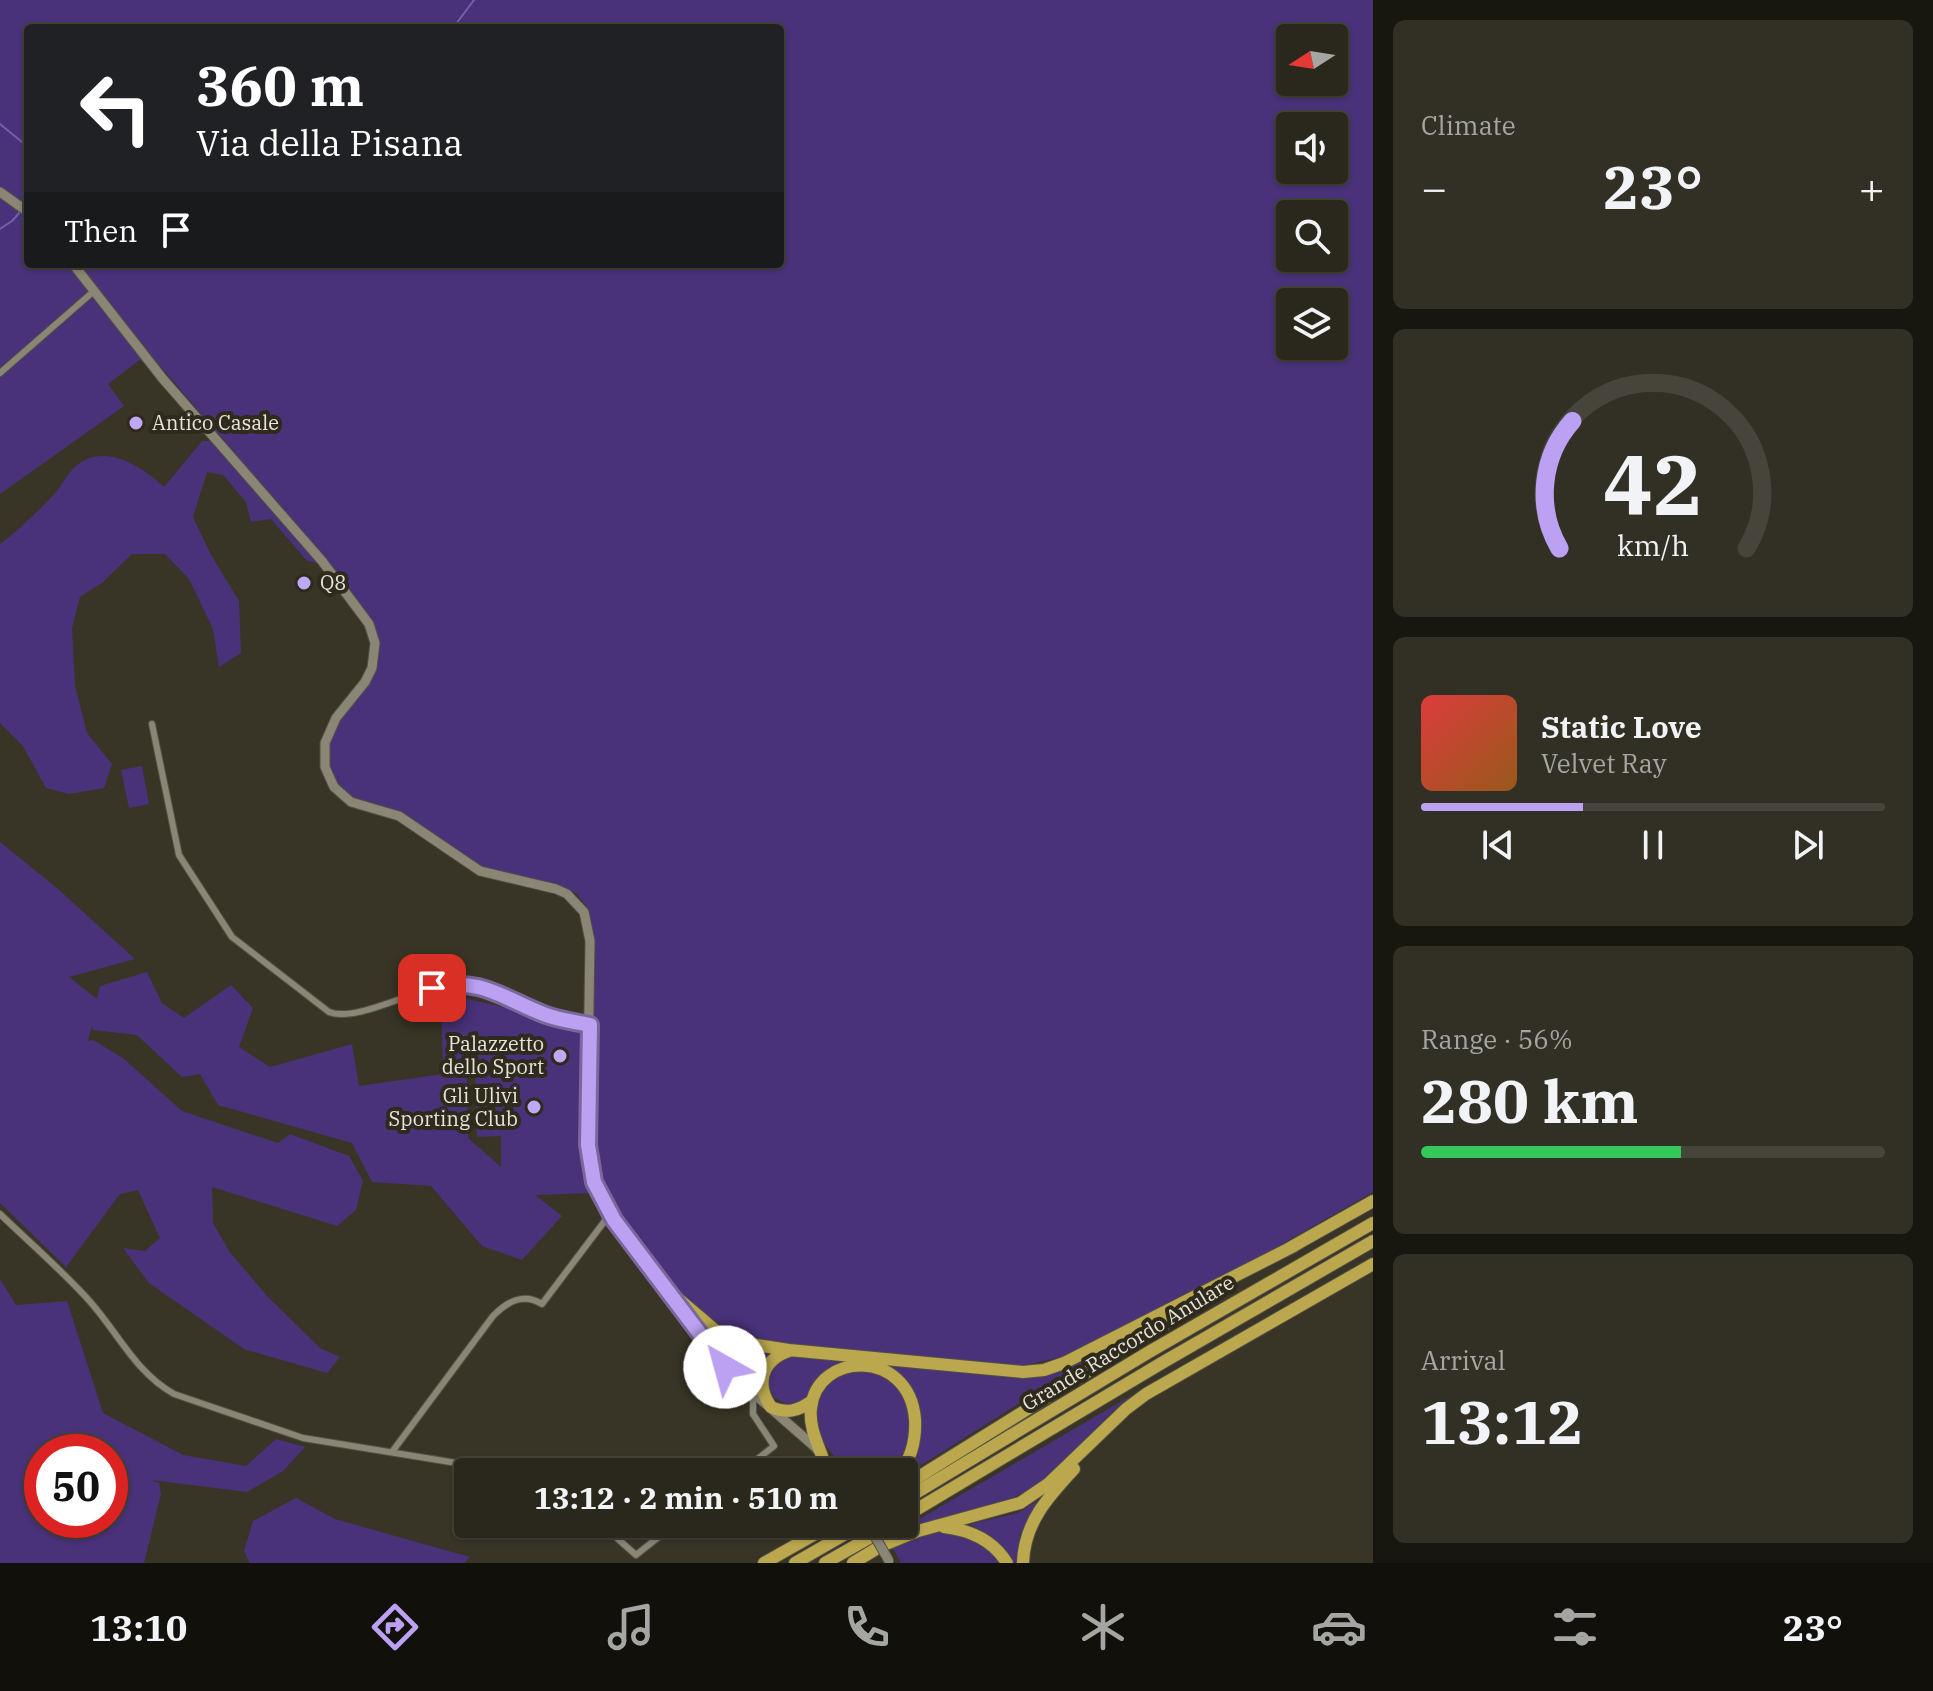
<!DOCTYPE html>
<meta charset="utf-8">
<style>
body{margin:0;font-family:"IBM Plex Serif",serif;background:#323025;color:#f1f3f6;height:100vh;display:flex;flex-direction:column;font-size:30px;white-space:nowrap}
*{box-sizing:border-box;margin:0}
p{font-size:26px;color:#a5a6a3}
.icon{flex:none;width:44px;height:44px;fill:none;stroke:currentColor;stroke-width:2;stroke-linecap:round;stroke-linejoin:round}
.map{position:relative;flex:1;overflow:hidden}
.details{display:flex;flex-direction:column;gap:20px;padding:20px;background:#17160f;width:560px}
.details>*{flex:none}
.hud{position:absolute;left:24px;top:24px;width:760px;height:244px;border-radius:8px;box-shadow:0 2px 6px #0004,0 0 0 2px #46443b;background:#202124;color:#fff;overflow:hidden}
.needle{width:52px;rotate:258deg}
.tools{position:absolute;left:1276px;top:24px;display:grid;gap:16px}
.tools a{display:grid;place-items:center;width:72px;height:72px;border-radius:8px;background:#2a281c;box-shadow:0 2px 6px #0004,0 0 0 2px #46443b;font-size:40px}
.speed{position:absolute;left:24px;top:1434px;display:flex;gap:16px;font-size:40px;font-weight:700;text-align:center}
.speed>*{display:grid;place-content:center;width:104px;height:104px;border-radius:50%;background:#2a281c;box-shadow:0 2px 6px #0004,0 0 0 2px #46443b;line-height:1}
.speed .limit{border:12px solid #d22;background:#fff;color:#111}
.pin{position:absolute;display:grid;place-items:center;width:68px;height:68px;color:#fff;margin:-34px;border-radius:16px;box-shadow:0 4px 12px #0006}
.me{position:absolute;width:88px;margin:-44px;rotate:322deg;stroke-linejoin:round;filter:drop-shadow(0 0 6px #0008)}
.turn{display:flex;align-items:center;gap:28px;height:168px;padding:0 40px;font-size:36px}
.turn .icon{width:104px;height:104px;stroke-width:2.5}
.turn b{display:block;font-size:56px;line-height:68px}
.then{display:flex;align-items:center;height:76px;padding:0 40px;background:#0003;gap:16px;font-size:30px}
.big{font-size:60px;font-weight:700;line-height:1.1}
.details .card{flex:1;display:flex;flex-direction:column;justify-content:center;gap:12px;min-width:0;padding:0 28px;border-radius:12px;background:#323025}
.details .dial{align-items:center;gap:0}
.dial svg{height:208px;overflow:visible;fill:none;stroke:#46443b;stroke-width:7;stroke-linecap:round;text-anchor:middle}
.dial text{fill:#f1f3f6;stroke:none}
.song{display:flex;align-items:center;gap:24px}
.cover{width:96px;height:96px;border-radius:12px;background:linear-gradient(135deg,hsl(0 70% 55%),hsl(30 70% 35%))}
.played{height:8px;border-radius:4px;background:linear-gradient(90deg,#bca0f2 35%,#46443b 35%)}
.keys{display:flex;justify-content:space-around;direction:ltr}
.heat{display:flex;justify-content:space-between;align-items:center;font-size:44px;direction:ltr}
.charge{height:12px;border-radius:6px;background:linear-gradient(90deg,#34c759 56%,#46443b 0)}
.trip{position:absolute;left:454px;top:1458px;width:464px;height:80px;border-radius:8px;background:#2a281c;box-shadow:0 2px 6px #0004,0 0 0 2px #46443b;font-weight:700;line-height:80px;text-align:center}
.tabs{display:flex;height:128px;justify-content:space-around;align-items:center;background:#11100b;color:#a5a6a3}
.tabs .icon{width:56px;height:56px}
.tabs .active{color:#bca0f2}
.tabs b{font-size:36px;color:#f1f3f6}
main{display:flex;flex:1;min-height:0}
.map>svg:first-child{display:block}
</style>
<main>
<div class="map">
<svg width="1373" height="1563" viewBox="0 0 1373 1563">
<rect width="100%" height="100%" fill="#383526"/>
<!-- green -->
<path fill="#493279" fill-rule="evenodd" d="M0 0H1373V1192L1266 1253 1066 1356 1013 1368 755 1341 709 1321 668 1284 608 1201 594 1165V945L589 909 577 894 560 885 479 866 400 811 354 798 339 786 330 768 329 746 338 721 374 674 379 651 375 628 345 582 149 353 108 384 124 406 0 494ZM28 28H780V264H28ZM1290 38H1334V82H1290ZM1290 126H1334V170H1290ZM1290 214H1334V258H1290ZM1290 302H1334V346H1290Z
M202 441H210L280 517 317 563 307 561 271 519 251 522 246 502 223 475 207 472 193 517 210 553 239 601 241 653 219 667 213 629 189 579 165 554H132L102 583 80 597 72 628 75 686 87 733 112 764 104 788 69 794 46 788 23 746 0 723V544C20 529 39 511 56 492 62 485 67 474 75 467 103 441 142 466 164 487Z
M142 766 149 804 129 808 121 770Z
M0 842 58 889 135 959 69 977 97 999 100 986 147 972 162 1003 184 1018 231 985 253 1008 239 1047 270 1067 352 1044 359 1086 443 1074 441 993 552 1018 589 1037 593 1193 535 1195 562 1216 522 1260 482 1246 431 1186 372 1182 352 1143 218 1105 200 1074 182 1077 137 1035 93 1030 92 1026 88 1041 93 1040 123 1058 182 1111 278 1143 290 1134 349 1156 363 1181 356 1210 337 1226 212 1187 213 1223 229 1251 267 1296 320 1348 340 1357 327 1373 244 1349 149 1283 123 1248 145 1251 160 1238 138 1190 120 1194 66 1267 0 1203ZM475 1076 477 1137 501 1136V1167L468 1138 467 1077Z
M0 1279 16 1305 67 1301 103 1413 183 1455 246 1466 276 1439 305 1447 283 1471 247 1492 151 1480 159 1483 161 1494 144 1563H0ZM42 1452H110V1520H42Z
M707 1331 738 1346 774 1352 760 1365 756 1386 731 1362Z
M1119 1340 904 1476 910 1467 913 1392 901 1376 883 1364 1016 1377Z
M784 1356 854 1361 818 1382 802 1402 787 1404 774 1398 768 1383V1372Z
M866 1370 886 1376 905 1396 911 1427 907 1451 896 1472H846C838 1459 826 1449 820 1435 803 1399 832 1372 866 1370Z
M1132 1395C1102 1417 1081 1449 1053 1473 1008 1510 947 1519 892 1535Z
M296 1498 335 1519 470 1557 464 1563H250L244 1551 253 1521Z
M1042 1498 1020 1534 1018 1563H1014L1002 1545 970 1524 1018 1513Z
M942 1530 972 1537 1004 1563H901L893 1548 921 1536Z"/>
<g fill="none" stroke-linecap="round" stroke-linejoin="round">
<!-- stream -->
<path stroke="#755eac" stroke-width="2" d="M453 28 474 0
M0 124 28 147
M0 229 12 221 20 212"/>
<!-- street casing -->
<g stroke="#535044" stroke-width="8">
<path id="street" d="M0 373 94 291
M152 724 179 855 232 937 329 1012C356 1023 417 988 448 985 485 980 514 1003 547 1015 561 1020 576 1022 590 1025
M0 1214C28 1241 58 1267 84 1295 116 1328 133 1371 174 1394L303 1438 512 1472
M392 1452 493 1316C507 1302 523 1292 542 1304L610 1214
M741 1472 774 1446 753 1414V1392
M601 1524 636 1555 675 1524"/>
</g>
<!-- secondary casing -->
<g stroke="#535044" stroke-width="11">
<path id="secondary" d="M0 192 28 212
M73 264 163 379 322 561 369 624 375 643 372 668 365 682 336 718 325 743V767L334 787 351 802 399 816 480 871 556 889 567 894 584 912 590 941 587 1137C589 1198 630 1243 665 1288
M674 1300 729 1372 815 1447 835 1472"/>
</g>
<!-- highway casing -->
<g stroke="#535044" stroke-width="14">
<path id="highway" d="M1288 1249 1373 1201
M661 1284 715 1330 750 1344 789 1350 1023 1372 1044 1370 1064 1363 1294 1246
M789 1351C762 1360 755 1384 771 1407 787 1414 798 1411 812 1401
M822 1456C816 1440 809 1425 811 1408 817 1351 909 1348 915 1419 916 1438 912 1457 900 1472
M904 1486 1193 1306
M904 1500 1149 1352 1373 1223
M904 1517 1160 1364 1373 1241
M944 1527C970 1530 993 1540 1007 1563
M879 1532 892 1524
M886 1544 918 1531 1020 1503 1048 1484 1126 1409 1146 1394 1373 1264
M764 1563 833 1524
M795 1563 861 1525
M825 1563 869 1538
M853 1563 876 1549
M1023 1563C1024 1523 1048 1497 1074 1469"/>
</g>
<!-- street -->
<use href="#street" stroke="#8a8676" stroke-width="6"/>
<!-- secondary -->
<use href="#secondary" stroke="#8a8676" stroke-width="9"/>
<!-- highway -->
<use href="#highway" stroke="#bba74e" stroke-width="12"/>
<!-- secondary-bridge casing -->
<g stroke="#535044" stroke-width="11" stroke-linecap="butt">
<path id="secondary-bridge" d="M868 1524 889 1561"/>
</g>
<!-- secondary-bridge -->
<use href="#secondary-bridge" stroke="#8a8676" stroke-width="9"/>
</g>
<g fill="none" stroke-linecap="round" stroke-linejoin="round">
<!-- route casing -->
<g stroke="#7a689d" stroke-width="20">
<path id="route" d="M432 988C480 976 504 999 546 1015 560 1020 575 1022 590 1025L588 1145 594 1182 614 1220 725 1367"/>
</g>
<!-- route -->
<use href="#route" stroke="#bca0f2" stroke-width="14"/>
</g>
<!-- markers -->
<g fill="#bda9f5" stroke="#2e2b1c" stroke-width="3">
<circle cx="136" cy="423" r="8"/>
<circle cx="304" cy="583" r="8"/>
<circle cx="560" cy="1056" r="8"/>
<circle cx="534" cy="1107" r="8"/>
</g>
<g text-anchor="middle" stroke-width="8" stroke-linejoin="round" paint-order="stroke">
<!-- poi labels -->
<g font-size="20" fill="#e6e4db" stroke="#2e2b1c" text-anchor="start">
<text x="152" y="430">Antico Casale</text>
<text x="320" y="590">Q8</text>
<text x="544" y="1051" text-anchor="end">Palazzetto<tspan x="544" dy="23">dello Sport</tspan></text>
<text x="518" y="1103" text-anchor="end">Gli Ulivi<tspan x="518" dy="23">Sporting Club</tspan></text>
</g>
<!-- street labels -->
<g font-size="20" fill="#e6e4db" stroke="#2e2b1c">
<text transform="translate(1128 1343) rotate(-31)" y="7">Grande Raccordo Anulare</text>
</g>
</g>
</svg>
<div class="tools">
<a><svg class="needle" viewBox="-14 -14 28 28"><path d="M0-13l5 13h-10z" fill="#e53935"/><path d="M0 13l5-13h-10z" fill="#a5a6a3"/></svg></a>
<a><svg class="icon" aria-label="sound" viewBox="0 0 24 24"><path d="M4 9h4l5-4v14l-5-4H4zM17 9q2 3 0 6"/></svg></a>
<a><svg class="icon" aria-label="search" viewBox="0 0 24 24"><circle cx="10" cy="10" r="6"/><path d="M15 15l6 6"/></svg></a>
<a><svg class="icon" aria-label="layers" viewBox="0 0 24 24"><path d="M12 4l9 5-9 5-9-5zM3 14l9 5 9-5"/></svg></a>
</div>
<div class="speed"><div class="limit">50</div></div>
<div class="pin" style="left:432px;top:988px;background:#d93025"><svg class="icon" aria-label="arrive" viewBox="0 0 24 24"><path d="M6 21V4h12l-3 4 3 4H6"/></svg></div>
<svg class="me" style="left:725px;top:1367px" viewBox="-20 -20 40 40"><circle r="19" fill="#fff"/><path d="M0-13L10 11 0 6-10 11z" fill="#bca0f2"/></svg>
<div class="trip">13:12 · 2 min · 510 m</div>
<div class="hud">
<div class="turn"><svg class="icon" aria-label="left" viewBox="0 0 24 24"><path d="M17 20v-9H6M10 6l-5 5 5 5"/></svg><div><b>360 m</b>Via della Pisana</div></div>
<div class="then">Then<svg class="icon" aria-label="arrive" viewBox="0 0 24 24"><path d="M6 21V4h12l-3 4 3 4H6"/></svg></div>
</div>
</div>
<section class="details">
<div class="card"><p>Climate</p>
<div class="heat"><a>−</a><b class="big">23°</b><a>+</a></div>
</div>
<div class="card dial"><svg viewBox="0 0 100 80">
<path d="M14 69A42 42 0 1 1 86 69"/>
<path d="M14 69A42 42 0 0 1 19 20" stroke="#bca0f2"/>
<text x="50" y="56" font-size="32" font-weight="700">42</text>
<text x="50" y="72" font-size="11">km/h</text>
</svg></div>
<div class="card">
<div class="song"><i class="cover"></i><div><b>Static Love</b><p>Velvet Ray</p></div></div>
<div class="played"></div>
<div class="keys"><svg class="icon" aria-label="previous" viewBox="0 0 24 24"><path d="M18 5L8 12l10 7zM5 5v14"/></svg><svg class="icon" aria-label="pause" viewBox="0 0 24 24"><path d="M8 5v14M16 5v14"/></svg><svg class="icon" aria-label="next" viewBox="0 0 24 24"><path d="M6 5l10 7-10 7zM19 5v14"/></svg></div>
</div>
<div class="card"><p>Range · 56%</p><b class="big">280 km</b><div class="charge"></div></div>
<div class="card"><p>Arrival</p><b class="big">13:12</b></div>
</section>
</main>
<nav class="tabs">
<b>13:10</b>
<svg class="icon active" aria-label="directions" viewBox="0 0 24 24"><path d="M12 3l9 9-9 9-9-9zM9 14v-3h6M13 9l2 2-2 2"/></svg>
<svg class="icon" aria-label="music" viewBox="0 0 24 24"><path d="M9 18V5l10-2v13"/><circle cx="6" cy="18" r="3"/><circle cx="16" cy="16" r="3"/></svg>
<svg class="icon" aria-label="phone" viewBox="0 0 24 24"><path d="M5 4h4l2 5-3 2q2 4 5 5l2-3 5 2v4C11 20 4 13 5 4z"/></svg>
<svg class="icon" aria-label="climate" viewBox="0 0 24 24"><path d="M12 3v18M4 7l16 10M4 17L20 7"/></svg>
<svg class="icon" aria-label="car" viewBox="0 0 24 24"><path d="M5 17H2v-5l4-1 3-4h7l3 4 3 1v5h-3M9 17h6M6 11h13"/><circle cx="7" cy="17" r="2"/><circle cx="17" cy="17" r="2"/></svg>
<svg class="icon" aria-label="filters" viewBox="0 0 24 24"><path d="M4 7h16M4 17h16"/><circle cx="9" cy="7" r="2"/><circle cx="15" cy="17" r="2"/></svg>
<b>23°</b>
</nav>
